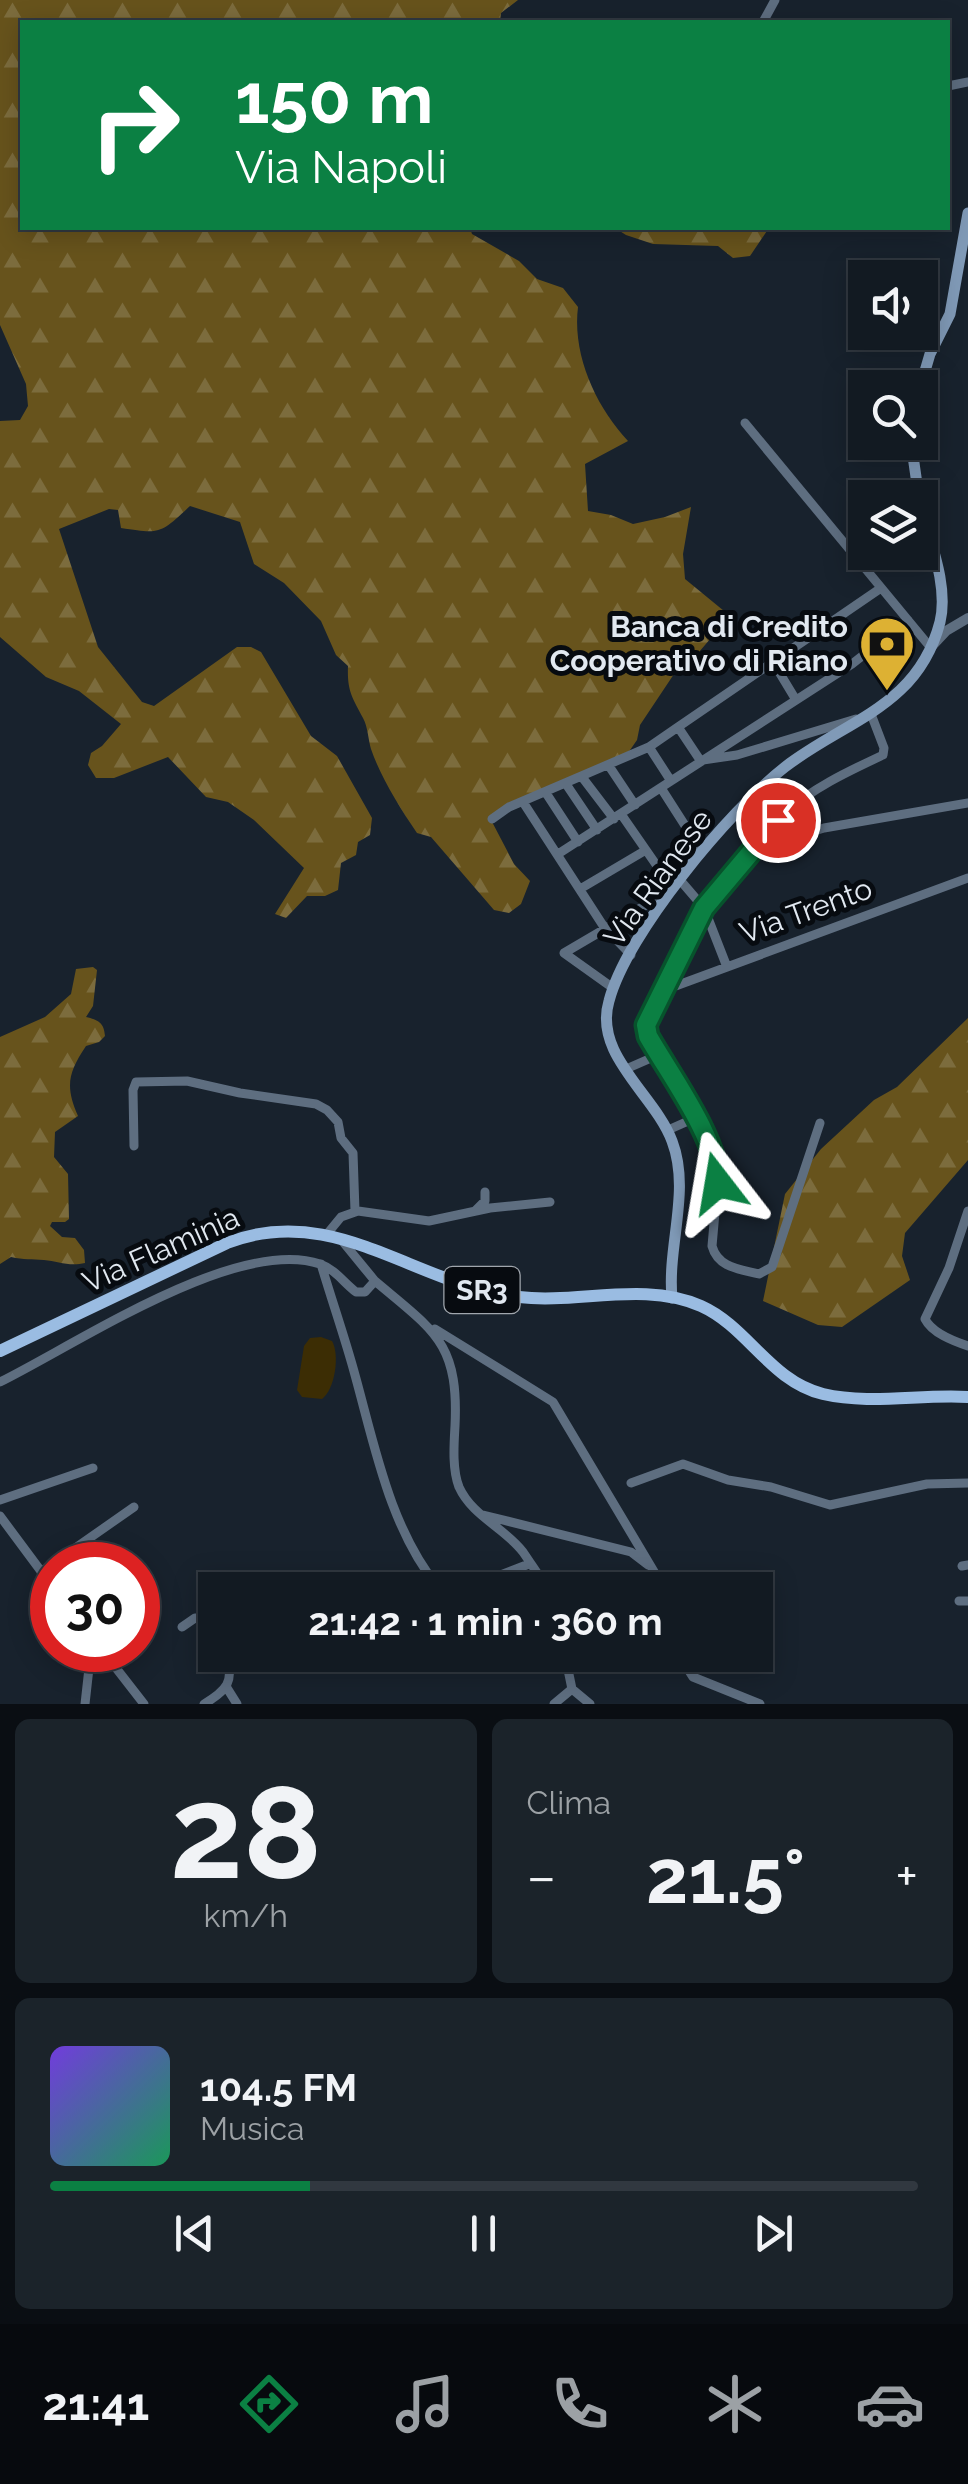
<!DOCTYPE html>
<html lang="it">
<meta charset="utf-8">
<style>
body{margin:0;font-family:Raleway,sans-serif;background:#1b232a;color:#f1f3f6;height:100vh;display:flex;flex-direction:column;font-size:38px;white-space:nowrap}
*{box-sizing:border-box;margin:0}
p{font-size:32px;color:#9ca1a5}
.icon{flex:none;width:55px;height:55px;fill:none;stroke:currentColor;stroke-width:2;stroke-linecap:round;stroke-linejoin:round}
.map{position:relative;height:1704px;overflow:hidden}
.drawer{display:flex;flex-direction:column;gap:15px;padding:15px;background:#0a0e13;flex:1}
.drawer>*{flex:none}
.guide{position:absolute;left:20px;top:20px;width:930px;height:210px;border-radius:0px;box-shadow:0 5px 25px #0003,0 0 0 2px #313840;background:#0b8043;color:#fff;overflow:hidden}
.fabs{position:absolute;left:848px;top:260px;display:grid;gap:20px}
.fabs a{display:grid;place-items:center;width:90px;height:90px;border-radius:0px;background:#121a22;box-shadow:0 5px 25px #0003,0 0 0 2px #313840;font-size:50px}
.speed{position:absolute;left:30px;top:1542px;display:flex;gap:20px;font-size:50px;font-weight:700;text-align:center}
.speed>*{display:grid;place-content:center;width:130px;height:130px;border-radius:50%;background:#121a22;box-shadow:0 5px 25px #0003,0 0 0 2px #313840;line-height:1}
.speed .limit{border:15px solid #d22;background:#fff;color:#111}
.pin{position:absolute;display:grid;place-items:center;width:85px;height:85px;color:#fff;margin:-42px;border:5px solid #fff;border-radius:50%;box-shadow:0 2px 10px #0007}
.me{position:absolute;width:110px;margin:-55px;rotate:346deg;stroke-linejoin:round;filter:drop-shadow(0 0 8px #0008)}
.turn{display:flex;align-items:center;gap:35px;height:210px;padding:0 50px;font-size:45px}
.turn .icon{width:130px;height:130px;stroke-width:2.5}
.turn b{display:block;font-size:70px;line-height:85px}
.big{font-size:75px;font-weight:700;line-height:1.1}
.drawer .tile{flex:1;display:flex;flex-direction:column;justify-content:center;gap:15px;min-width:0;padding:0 35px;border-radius:15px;background:#1b232a}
.drawer .dial{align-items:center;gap:0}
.dial b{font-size:130px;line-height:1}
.song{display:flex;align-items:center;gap:30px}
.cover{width:120px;height:120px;border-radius:15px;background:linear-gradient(135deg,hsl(260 70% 55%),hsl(150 70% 35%))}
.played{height:10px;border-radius:5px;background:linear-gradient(90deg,#0b8043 30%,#313840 30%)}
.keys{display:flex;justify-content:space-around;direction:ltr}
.heat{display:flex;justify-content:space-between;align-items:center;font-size:55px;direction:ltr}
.drawer .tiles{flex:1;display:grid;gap:15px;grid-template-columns:1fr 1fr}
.tile:last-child{grid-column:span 2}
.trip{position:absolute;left:198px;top:1572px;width:575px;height:100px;border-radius:0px;background:#121a22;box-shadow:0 5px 25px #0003,0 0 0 2px #313840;font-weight:700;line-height:100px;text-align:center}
.tab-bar{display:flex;height:160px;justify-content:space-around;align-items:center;background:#070a0e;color:#9ca1a5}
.tab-bar .icon{width:70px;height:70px}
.tab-bar .current{color:#0b8043}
.tab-bar b{font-size:45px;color:#f1f3f6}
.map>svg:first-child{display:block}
</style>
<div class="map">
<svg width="968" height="1704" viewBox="0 0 968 1704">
<defs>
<pattern id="forest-firs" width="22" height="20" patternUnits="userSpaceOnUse" patternTransform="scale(2.5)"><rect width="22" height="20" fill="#67531c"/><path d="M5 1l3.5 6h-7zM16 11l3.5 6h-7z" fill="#7c6c3d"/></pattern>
</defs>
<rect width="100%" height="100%" fill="#18222d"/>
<!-- forest -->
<path fill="url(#forest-firs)" d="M0 0H518L501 13 500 22H22V228H470L472 234 519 261 537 279 563 288 578 307C572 355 596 407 628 441L585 464 588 511 611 515 633 524 665 517 691 507 683 554 685 579 724 611 717 631 699 652 678 668 640 725 637 740 628 753 490 818 514 864 530 881 521 904 509 913 494 910 431 837 417 833C400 808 381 778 371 749 368 739 368 727 363 718 352 697 347 691 348 666L336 655 321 621 284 583 254 564 240 522 190 506C160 534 161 534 121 528L118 510 109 509 59 529 98 647 142 702 154 706 237 647H251L261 652 311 736 337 756 372 818 370 835 358 842 356 855 341 863 338 890 325 896H307L286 918 275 914 304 868 254 820 228 802 206 797 168 757 114 778H96L88 765 91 753 102 746 121 724 79 691 46 677 0 637V421L20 420 28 406 26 384 0 325Z
M615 228H769L750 256 733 258 718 246 653 244 626 235Z
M93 967 97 970 93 1006 86 1017C98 1020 104 1022 105 1036L99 1042 86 1046C68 1073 65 1086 78 1116L55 1132 54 1157 68 1174 69 1219 65 1222H52L50 1226 62 1237 75 1238 84 1250 85 1263C69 1267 58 1261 44 1260 32 1259 24 1260 11 1257L0 1264V1037L45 1017 71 994 76 969Z
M968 1018V1160L905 1233 902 1256 910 1280 842 1327 818 1325 763 1301 785 1194 821 1149 874 1100 897 1087Z"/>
<!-- pitch -->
<path fill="#3c2d04" d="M321 1337 332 1341C340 1355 335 1389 322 1399L302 1397 297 1390 304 1346 310 1338Z"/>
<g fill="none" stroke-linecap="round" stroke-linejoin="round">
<!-- minor -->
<path stroke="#5e6e80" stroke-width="9" d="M763 22 775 0
M948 86 968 82
M745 423 931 648
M773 662 796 700
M678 727 881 588
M703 760 737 755 856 719
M609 766 635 805
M582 777 614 819
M671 781 649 747 678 727 700 760
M566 784 597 830
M661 788 702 852
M546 793 578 842
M523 802 604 927 631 955
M492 819 509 807 649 747
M753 850 824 828 968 803
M558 854 852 664 908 620
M680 880 704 908 727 967
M580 889 646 850
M613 988 564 953 673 889 621 814
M662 991 968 878
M626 1069 658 1055
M820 1123 772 1267 759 1274C740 1269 718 1268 712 1246L718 1178 715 1157 707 1138 647 1036 646 1025C677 948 722 871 784 814 812 788 849 771 883 755L884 748 871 714
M668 1130 695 1118
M134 1146 133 1090 136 1082 187 1081 240 1093 316 1104 327 1110 338 1122 341 1138 353 1153 355 1211
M476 1210 485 1201V1192
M968 1211 949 1268 925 1319C932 1333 953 1341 968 1346
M327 1234 341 1217 358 1211 429 1221 490 1208 550 1202
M321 1264C332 1301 345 1338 355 1375 375 1447 390 1528 438 1587L467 1588 529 1564
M375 1281C434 1331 459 1342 455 1426 454 1444 452 1469 459 1487 472 1516 505 1528 523 1552 532 1565 540 1578 549 1590
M435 1329 553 1402 665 1590
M0 1382C77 1344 237 1236 320 1264 336 1270 343 1282 356 1292H365L375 1281 343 1242
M631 1483 683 1464 728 1480 771 1487 830 1505 927 1484 968 1483
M0 1500 93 1468
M483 1515 631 1552 648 1565
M0 1516 52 1586
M962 1566 968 1565
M41 1572 134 1507
M959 1601H968
M182 1627 195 1618 202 1619 215 1639
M102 1650 144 1704
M679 1655 693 1677 760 1704
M227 1688 237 1704
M572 1689 590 1704
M85 1704 91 1650
M204 1704C226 1691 236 1681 225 1655
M554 1704 572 1689 565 1655"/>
<!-- tertiary -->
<path stroke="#5e6e80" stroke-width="10" d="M931 647 946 631 968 618"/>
<!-- secondary -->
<path stroke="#809ab7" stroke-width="11" d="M920 388 930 354 950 314 968 213
M911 442 919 498
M672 1298C667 1245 691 1191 672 1141 655 1095 593 1055 609 1001 627 933 729 811 785 767 846 720 918 707 940 622 949 585 929 539 920 503"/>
<!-- primary -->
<path stroke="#9abce2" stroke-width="12" d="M0 1351 227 1243C335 1201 416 1286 519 1297 578 1304 644 1281 701 1306 748 1327 770 1381 823 1394 870 1405 920 1394 968 1397"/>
</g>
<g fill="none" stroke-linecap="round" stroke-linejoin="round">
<!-- route casing -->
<g stroke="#07532c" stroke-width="25">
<path id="route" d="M718 1183C718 1139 670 1075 648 1036L646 1025 704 908 778 820"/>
</g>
<!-- route -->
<use href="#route" stroke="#0b8043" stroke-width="18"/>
</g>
<!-- icons -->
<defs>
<g id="bank-pin" transform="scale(2.875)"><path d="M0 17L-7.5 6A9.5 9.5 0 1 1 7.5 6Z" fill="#ddb133" stroke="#070b10"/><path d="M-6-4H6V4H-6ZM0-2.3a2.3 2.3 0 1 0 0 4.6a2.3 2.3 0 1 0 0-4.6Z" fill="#111"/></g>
</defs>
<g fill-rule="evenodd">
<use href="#bank-pin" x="887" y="644"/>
</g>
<g text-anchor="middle" stroke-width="10" stroke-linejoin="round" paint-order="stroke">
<!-- shield labels -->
<rect fill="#070b10" stroke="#a0a6ad" stroke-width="2.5" x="444.5" y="1267" width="75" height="46" rx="8"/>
<g font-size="28" font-weight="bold" fill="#e1e8f0">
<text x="482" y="1300">SR3</text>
</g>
<!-- poi labels -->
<g font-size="30" font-weight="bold" fill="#e1e8f0" stroke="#070b10" text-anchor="end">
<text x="848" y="637">Banca di Credito<tspan x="848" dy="34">Cooperativo di Riano</tspan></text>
</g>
<!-- street labels -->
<g font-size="30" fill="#e1e8f0" stroke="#070b10">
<text transform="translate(658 878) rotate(-54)" y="10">Via Rianese</text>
<text transform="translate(806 911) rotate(-20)" y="10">Via Trento</text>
<text transform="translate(161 1250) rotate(-24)" y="10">Via Flaminia</text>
</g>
</g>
</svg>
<div class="fabs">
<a><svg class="icon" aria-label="sound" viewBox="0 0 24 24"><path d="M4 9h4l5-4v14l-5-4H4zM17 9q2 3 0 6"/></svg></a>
<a><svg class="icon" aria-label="search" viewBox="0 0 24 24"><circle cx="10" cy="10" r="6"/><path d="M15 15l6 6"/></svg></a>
<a><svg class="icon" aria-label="layers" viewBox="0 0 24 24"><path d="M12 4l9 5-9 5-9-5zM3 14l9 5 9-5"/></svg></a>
</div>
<div class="speed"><div class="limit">30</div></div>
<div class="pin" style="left:778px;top:820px;background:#d93025"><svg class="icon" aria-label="arrive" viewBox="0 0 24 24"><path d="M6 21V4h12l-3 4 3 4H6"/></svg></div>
<svg class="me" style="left:718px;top:1183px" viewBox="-20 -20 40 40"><path d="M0-17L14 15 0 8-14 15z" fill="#0b8043" stroke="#fff" stroke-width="4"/></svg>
<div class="trip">21:42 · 1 min · 360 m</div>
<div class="guide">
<div class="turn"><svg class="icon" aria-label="right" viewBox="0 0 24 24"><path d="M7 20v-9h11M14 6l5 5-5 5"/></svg><div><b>150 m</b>Via Napoli</div></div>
</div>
</div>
<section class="drawer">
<div class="tiles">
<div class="tile dial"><b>28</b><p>km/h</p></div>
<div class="tile"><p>Clima</p>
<div class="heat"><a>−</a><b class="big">21.5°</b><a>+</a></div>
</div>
<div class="tile">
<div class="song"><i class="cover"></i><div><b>104.5 FM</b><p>Musica</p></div></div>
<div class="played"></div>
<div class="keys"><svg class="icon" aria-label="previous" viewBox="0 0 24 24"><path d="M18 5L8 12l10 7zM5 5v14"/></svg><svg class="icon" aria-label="pause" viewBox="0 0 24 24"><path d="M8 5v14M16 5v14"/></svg><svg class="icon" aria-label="next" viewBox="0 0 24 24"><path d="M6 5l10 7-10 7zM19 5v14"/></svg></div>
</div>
</div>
</section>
<nav class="tab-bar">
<b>21:41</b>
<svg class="icon current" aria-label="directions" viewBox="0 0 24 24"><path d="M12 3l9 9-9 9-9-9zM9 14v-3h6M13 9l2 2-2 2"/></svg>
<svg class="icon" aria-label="music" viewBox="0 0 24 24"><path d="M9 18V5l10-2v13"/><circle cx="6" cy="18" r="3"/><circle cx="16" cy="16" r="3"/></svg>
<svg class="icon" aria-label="phone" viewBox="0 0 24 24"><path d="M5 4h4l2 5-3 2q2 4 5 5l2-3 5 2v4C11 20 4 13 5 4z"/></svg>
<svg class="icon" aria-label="climate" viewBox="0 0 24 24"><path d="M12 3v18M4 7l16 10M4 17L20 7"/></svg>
<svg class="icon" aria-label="car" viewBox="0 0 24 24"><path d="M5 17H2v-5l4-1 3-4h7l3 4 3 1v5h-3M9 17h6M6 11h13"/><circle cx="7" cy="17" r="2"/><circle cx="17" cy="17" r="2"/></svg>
</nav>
